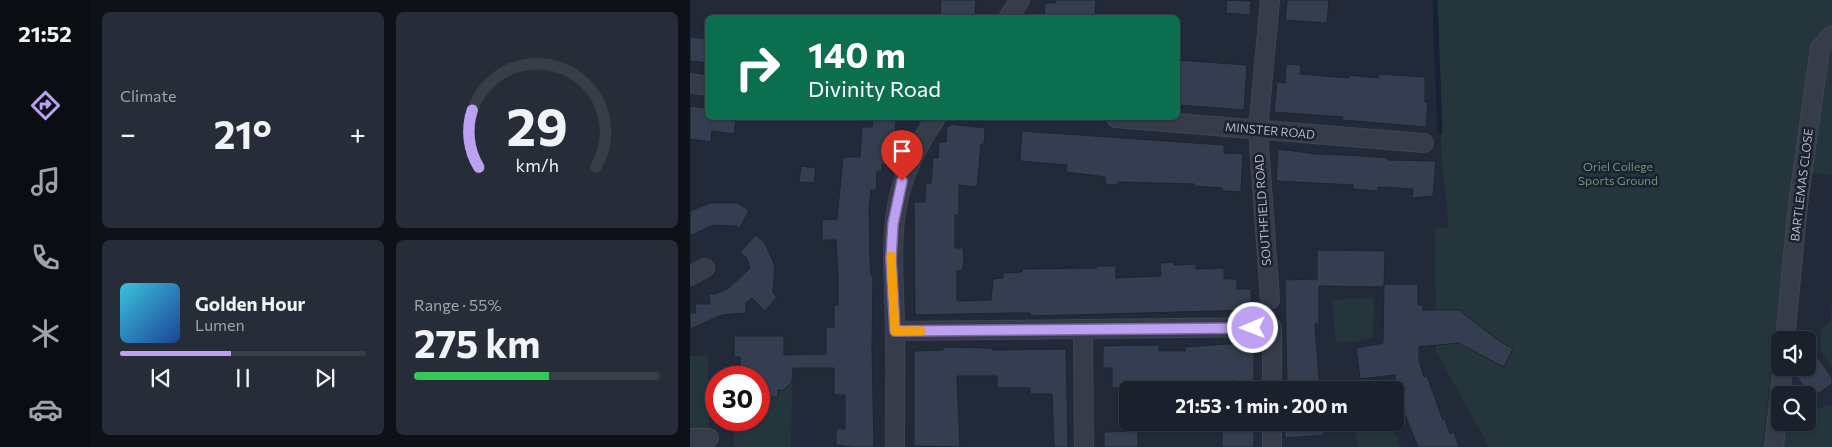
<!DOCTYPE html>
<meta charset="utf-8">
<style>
body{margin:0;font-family:Commissioner,sans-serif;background:#272d38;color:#f1f3f6;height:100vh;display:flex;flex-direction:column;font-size:19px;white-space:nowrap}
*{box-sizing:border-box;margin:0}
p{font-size:16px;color:#9fa3a9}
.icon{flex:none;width:28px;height:28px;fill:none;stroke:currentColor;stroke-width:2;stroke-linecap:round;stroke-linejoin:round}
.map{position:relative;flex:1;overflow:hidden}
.side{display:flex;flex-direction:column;gap:12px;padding:12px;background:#0e1218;width:600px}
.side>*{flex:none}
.guide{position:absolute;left:15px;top:15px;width:475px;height:105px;border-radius:8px;box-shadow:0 1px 4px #0004,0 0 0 1px #383e48;background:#0b6e4f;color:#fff;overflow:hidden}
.buttons{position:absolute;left:1081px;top:331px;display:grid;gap:10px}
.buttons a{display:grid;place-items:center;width:45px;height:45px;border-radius:8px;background:#1a202c;box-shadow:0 1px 4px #0004,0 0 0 1px #383e48;font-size:25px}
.speed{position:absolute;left:15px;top:366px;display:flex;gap:10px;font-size:25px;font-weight:700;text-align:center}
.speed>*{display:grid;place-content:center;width:65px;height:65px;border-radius:50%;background:#1a202c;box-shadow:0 1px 4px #0004,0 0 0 1px #383e48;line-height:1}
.speed .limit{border:8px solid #d22;background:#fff;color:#111}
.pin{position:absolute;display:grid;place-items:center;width:42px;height:42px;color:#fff;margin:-51px -21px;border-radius:50% 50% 50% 0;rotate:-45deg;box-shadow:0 0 5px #0007}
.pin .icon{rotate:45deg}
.me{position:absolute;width:55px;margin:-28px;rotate:269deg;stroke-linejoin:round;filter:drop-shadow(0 0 4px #0008)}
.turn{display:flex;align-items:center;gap:18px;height:105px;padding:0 20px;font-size:22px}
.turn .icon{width:65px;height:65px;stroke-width:2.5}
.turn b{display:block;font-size:35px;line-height:42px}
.big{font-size:38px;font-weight:700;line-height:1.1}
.side .widget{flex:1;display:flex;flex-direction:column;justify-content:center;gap:8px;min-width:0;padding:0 18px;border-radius:8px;background:#272d38}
.side .dial{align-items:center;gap:0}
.dial svg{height:130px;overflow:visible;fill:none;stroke:#383e48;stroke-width:7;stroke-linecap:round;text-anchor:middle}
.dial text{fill:#f1f3f6;stroke:none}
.song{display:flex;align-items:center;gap:15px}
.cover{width:60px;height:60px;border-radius:8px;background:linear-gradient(135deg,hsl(190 70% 55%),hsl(220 70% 35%))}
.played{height:5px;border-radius:2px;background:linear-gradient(90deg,#bca0f2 45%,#383e48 45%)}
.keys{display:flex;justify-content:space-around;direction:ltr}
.heat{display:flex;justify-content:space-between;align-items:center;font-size:28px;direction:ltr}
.charge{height:8px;border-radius:4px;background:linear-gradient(90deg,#34c759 55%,#383e48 0)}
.side .tiles{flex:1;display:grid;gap:12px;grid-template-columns:repeat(2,1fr)}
.trip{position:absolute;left:429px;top:381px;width:285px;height:50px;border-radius:8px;background:#1a202c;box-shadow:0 1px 4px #0004,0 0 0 1px #383e48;font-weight:700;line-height:50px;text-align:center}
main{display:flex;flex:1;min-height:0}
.dock{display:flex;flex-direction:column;width:90px;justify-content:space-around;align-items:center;background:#0a0d12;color:#9fa3a9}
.dock .icon{width:35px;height:35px}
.dock .active{color:#bca0f2}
.dock b{font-size:22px;color:#f1f3f6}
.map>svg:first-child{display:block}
</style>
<main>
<nav class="dock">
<b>21:52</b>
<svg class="icon active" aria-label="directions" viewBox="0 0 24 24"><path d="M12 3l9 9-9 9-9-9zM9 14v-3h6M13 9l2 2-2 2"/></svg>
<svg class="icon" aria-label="music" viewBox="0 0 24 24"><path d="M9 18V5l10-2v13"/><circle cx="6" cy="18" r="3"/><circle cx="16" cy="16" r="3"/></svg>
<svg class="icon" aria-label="phone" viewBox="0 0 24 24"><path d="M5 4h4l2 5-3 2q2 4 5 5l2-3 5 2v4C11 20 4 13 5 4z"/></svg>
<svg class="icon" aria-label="climate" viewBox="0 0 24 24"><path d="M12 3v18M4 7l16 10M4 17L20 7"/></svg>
<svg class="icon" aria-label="car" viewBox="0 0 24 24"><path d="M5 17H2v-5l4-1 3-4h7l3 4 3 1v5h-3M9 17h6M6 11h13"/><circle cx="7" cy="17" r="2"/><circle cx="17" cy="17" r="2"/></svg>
</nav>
<section class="side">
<div class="tiles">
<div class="widget"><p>Climate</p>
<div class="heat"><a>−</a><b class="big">21°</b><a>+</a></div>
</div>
<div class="widget dial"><svg viewBox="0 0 100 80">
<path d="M14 69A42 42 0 1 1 86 69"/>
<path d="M14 69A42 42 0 0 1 10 34" stroke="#bca0f2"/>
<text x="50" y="56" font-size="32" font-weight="700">29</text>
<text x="50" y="72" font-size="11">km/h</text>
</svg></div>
<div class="widget">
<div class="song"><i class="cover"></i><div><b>Golden Hour</b><p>Lumen</p></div></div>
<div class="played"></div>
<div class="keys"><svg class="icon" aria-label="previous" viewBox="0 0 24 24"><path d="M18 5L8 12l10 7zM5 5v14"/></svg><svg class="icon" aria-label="pause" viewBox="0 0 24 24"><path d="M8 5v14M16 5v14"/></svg><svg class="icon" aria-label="next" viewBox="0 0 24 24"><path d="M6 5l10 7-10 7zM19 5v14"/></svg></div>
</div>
<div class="widget"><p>Range · 55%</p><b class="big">275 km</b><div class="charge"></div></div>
</div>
</section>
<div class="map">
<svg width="1142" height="447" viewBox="0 0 1142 447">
<rect width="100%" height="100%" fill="#222a3a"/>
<!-- green -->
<path fill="#24363b" d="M746 0H1142V27L1093 304 1076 447H1073L1085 338 1072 447H799L746 351 745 229 759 227 752 160Z
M1142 51V185V175L1115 172 1138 54Z
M1142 289V368L1131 350 1130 331 1141 320Z
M684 298 683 338 646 344 642 300Z
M18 355 19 438H0V356Z
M102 381 101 447H44V420H69V401L81 400Z
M1142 405V447H1094L1097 423 1118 422V410Z
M663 423H700L711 447H669Z"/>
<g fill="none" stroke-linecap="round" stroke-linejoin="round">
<!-- stream -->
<path stroke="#162037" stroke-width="5" d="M745 0 750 132"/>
</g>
<!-- building -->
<path fill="#343e50" stroke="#1d2431" d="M251 0H286L285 18H250Z
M365 0H406L405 18H354L355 3H365Z
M537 0 561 1 560 15 536 13Z
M597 0H639L637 23 595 20Z
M0 37 18 39V63L0 61Z
M488 60 557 65 554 110 488 105Z
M596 64 611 65 610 74 659 78V75L688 78 689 74 735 77V102L738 103 736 127 652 120 653 117 584 112 587 82 595 83Z
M0 106 18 108V118H46L44 134 22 131 21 142 0 139Z
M183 118H206L205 148H197V164H192V171H187L186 190H181L179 207 180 258 181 275H183L182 347 184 447H161L146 445V429H155V395H144V368H103L102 382 94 390H88V397H73V390H69V378H50V357H44V336H94V355L136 354V327H144V305H148V272L146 240H132V220L147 219 153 157H170L172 127H182Z
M260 124 295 128 294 144H291L287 187 269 185V215H265V248H273L274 261 272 271H267V301L301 300 303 279 313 278V273L332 272V269L407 268V266H426V278L471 276 470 263 484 262V265L506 264V269L534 268V279H547V289H561L562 310 340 316V313H314L225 315 224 202H235L236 183H241L243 157 248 158 249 142H256L257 126H260Z
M332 131 534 145V153L553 154 551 192 532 191V188L504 186V184L428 182 427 185 415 184V177L376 172 377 165 330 161Z
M588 149 626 154 676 156 698 158V160L746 161 743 196 722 198 723 189 688 187V191L663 189V185L586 181Z
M111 166 126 168 124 183 109 182Z
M20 203H47L59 210 50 228 45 226 23 225 0 236V211Z
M66 235 75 243 85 266 83 293 87 297 75 311 62 298 56 303V313L32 315 0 329V313H6L5 304H20L19 294H26L39 288 60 268 56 257 50 252Z
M627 250 695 251 694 287 629 286V324H625L630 390H597L595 280 627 279Z
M694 284H728V305H733V310H769L808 340 823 349 814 367 768 343 729 347V361L734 377 737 376 753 420 755 419 760 434 764 432 769 447H728L713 410 708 411 705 402V375L670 379 666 348 693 343Z
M551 343V346H564V390H550V382L544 380 510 382V390H476V387L422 388V368H413V346L469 345V351H495V347Z
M253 347 302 348V350L376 349 378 447H364L362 394H340V388H307V376H267L270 447 224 446V351L253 350Z
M1126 355 1142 378V384L1121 398 1104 372 1110 368H1118V362Z
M550 422H564V447H532V428H550Z
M594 422H633L634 435 595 438Z
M448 431V447H414V432Z"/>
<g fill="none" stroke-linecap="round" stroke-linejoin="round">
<!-- street casing -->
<g stroke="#3f4653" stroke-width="20">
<path id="street" d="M318 18 330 0
M0 83 12 85
M426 118 734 143
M0 276 15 268
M580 300 568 130 580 0
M393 330 394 447
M205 331 582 327V390
M1095 340 1108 204 1130 48 1142 35
M582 422V447
M0 438H19
M205 447C205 406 206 366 205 325 203 239 194 193 246 118
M1084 447 1093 368"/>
</g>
<!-- street -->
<use href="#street" stroke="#363c4a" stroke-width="18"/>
</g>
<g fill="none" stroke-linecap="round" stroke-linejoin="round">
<!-- route casing -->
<g stroke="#7a689d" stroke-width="12">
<path id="route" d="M212 181 203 224 201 259 205 331 563 328"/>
</g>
<!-- route -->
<use href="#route" stroke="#bca0f2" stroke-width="9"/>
<!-- slow -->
<path stroke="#f59e0b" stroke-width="9" d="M201 256 205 331H231"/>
</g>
<g text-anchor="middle" stroke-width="5" stroke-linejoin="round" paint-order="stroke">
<!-- street labels -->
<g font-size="12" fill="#b1b7c6" stroke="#1b222f">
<text transform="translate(580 131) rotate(5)" y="4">MINSTER ROAD</text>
<text transform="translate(1112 185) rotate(-83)" y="4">BARTLEMAS CLOSE</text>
<text transform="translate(573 210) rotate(-94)" y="4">SOUTHFIELD ROAD</text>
</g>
<!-- park labels -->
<g font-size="12" fill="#689777" stroke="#1b222f">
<text x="928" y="171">Oriel College<tspan x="928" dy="14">Sports Ground</tspan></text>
</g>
</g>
</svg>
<div class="buttons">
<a><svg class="icon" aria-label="sound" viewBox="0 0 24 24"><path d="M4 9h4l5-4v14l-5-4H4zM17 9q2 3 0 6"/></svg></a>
<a><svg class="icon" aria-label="search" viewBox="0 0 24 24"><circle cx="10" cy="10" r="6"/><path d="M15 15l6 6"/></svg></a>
</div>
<div class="speed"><div class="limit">30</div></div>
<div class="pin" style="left:212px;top:181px;background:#d93025"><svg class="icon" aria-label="arrive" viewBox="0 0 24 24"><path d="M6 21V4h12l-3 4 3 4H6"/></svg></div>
<svg class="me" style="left:563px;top:328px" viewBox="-20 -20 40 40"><circle r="17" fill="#bca0f2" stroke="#fff" stroke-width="3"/><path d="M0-11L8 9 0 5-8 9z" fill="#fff"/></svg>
<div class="trip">21:53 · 1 min · 200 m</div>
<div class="guide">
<div class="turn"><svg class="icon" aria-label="right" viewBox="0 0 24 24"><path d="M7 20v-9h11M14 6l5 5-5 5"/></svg><div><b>140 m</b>Divinity Road</div></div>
</div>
</div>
</main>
